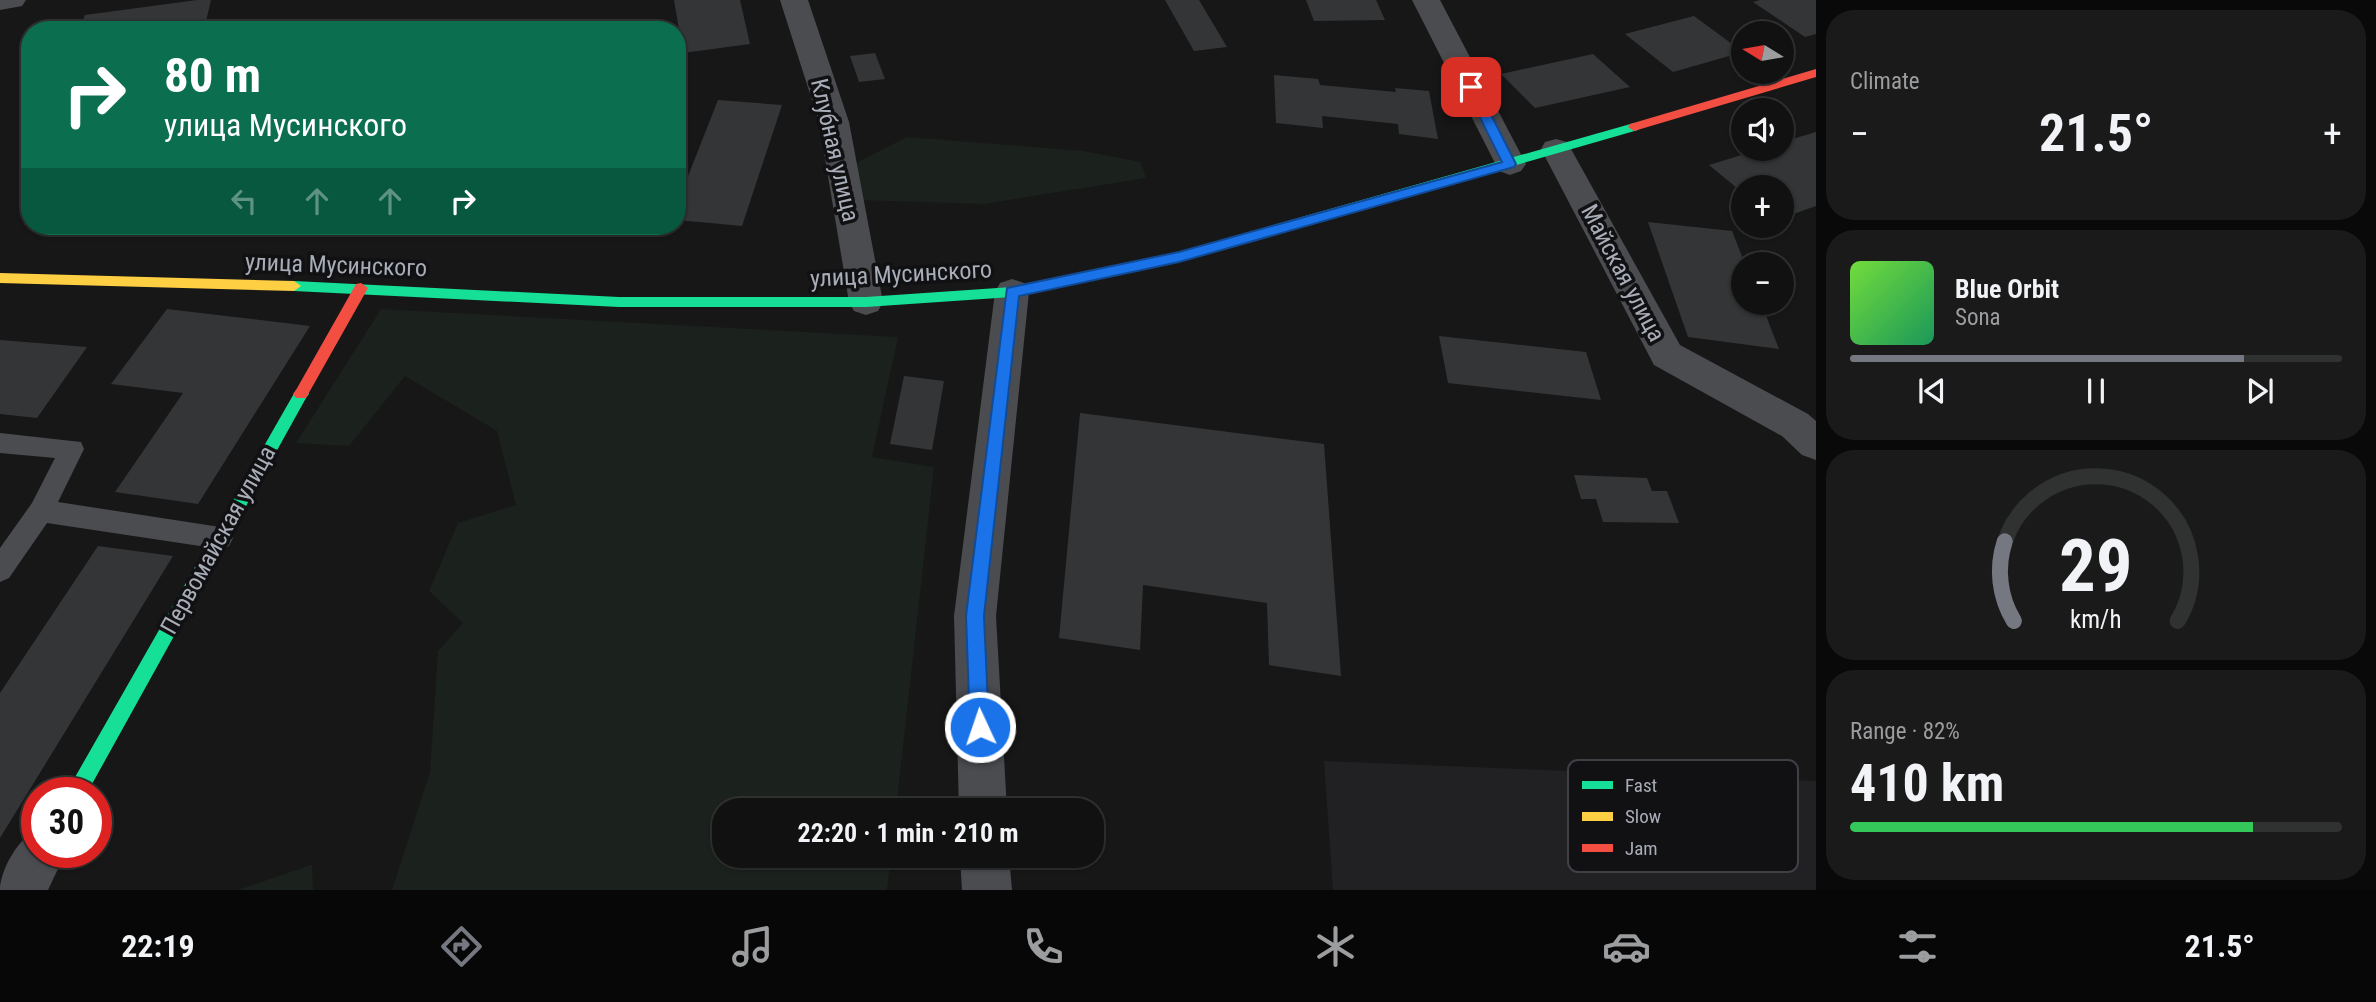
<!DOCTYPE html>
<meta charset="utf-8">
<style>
body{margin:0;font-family:"Roboto Condensed",sans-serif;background:#1a1a1a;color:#f1f3f6;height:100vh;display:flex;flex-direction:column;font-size:26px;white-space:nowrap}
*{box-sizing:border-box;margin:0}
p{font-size:23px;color:#9c9d9f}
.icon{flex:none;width:38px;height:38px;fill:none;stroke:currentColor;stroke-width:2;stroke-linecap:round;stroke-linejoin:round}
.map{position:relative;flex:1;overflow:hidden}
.drawer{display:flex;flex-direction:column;gap:10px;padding:10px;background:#090909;width:560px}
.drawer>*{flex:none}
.banner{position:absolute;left:21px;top:21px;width:665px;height:214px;border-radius:28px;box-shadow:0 2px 5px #0004,0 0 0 2px #303131;background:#0b6e4f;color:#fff;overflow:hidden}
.needle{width:46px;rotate:281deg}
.buttons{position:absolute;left:1731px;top:21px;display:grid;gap:14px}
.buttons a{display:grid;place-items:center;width:63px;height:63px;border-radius:50%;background:#111;box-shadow:0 2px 5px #0004,0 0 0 2px #303131;font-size:35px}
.speed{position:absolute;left:21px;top:777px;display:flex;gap:14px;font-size:35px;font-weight:700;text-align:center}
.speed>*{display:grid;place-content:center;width:91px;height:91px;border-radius:50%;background:#111;box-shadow:0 2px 5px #0004,0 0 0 2px #303131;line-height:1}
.speed .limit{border:10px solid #d22;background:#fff;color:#111}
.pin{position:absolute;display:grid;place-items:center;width:60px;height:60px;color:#fff;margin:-30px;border-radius:14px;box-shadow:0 4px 10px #0006}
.me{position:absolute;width:77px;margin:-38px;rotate:357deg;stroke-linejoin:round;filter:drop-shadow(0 0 5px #0008)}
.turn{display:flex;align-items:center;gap:24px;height:147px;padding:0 28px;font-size:32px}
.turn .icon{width:91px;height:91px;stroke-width:2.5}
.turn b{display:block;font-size:49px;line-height:60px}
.lanes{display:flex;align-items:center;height:66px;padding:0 28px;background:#0003;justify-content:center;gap:35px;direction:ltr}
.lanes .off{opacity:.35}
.big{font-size:52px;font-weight:700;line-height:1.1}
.drawer .card{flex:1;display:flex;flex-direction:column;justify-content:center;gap:10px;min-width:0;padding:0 24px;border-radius:28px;background:#1a1a1a}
.drawer .dial{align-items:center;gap:0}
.dial svg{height:182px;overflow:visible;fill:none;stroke:#303131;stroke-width:7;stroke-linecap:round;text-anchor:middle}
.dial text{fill:#f1f3f6;stroke:none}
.song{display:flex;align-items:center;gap:21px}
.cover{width:84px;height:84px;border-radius:10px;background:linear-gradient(135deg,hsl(100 70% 55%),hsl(150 70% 35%))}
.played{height:7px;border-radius:4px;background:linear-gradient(90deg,#757880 80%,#303131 80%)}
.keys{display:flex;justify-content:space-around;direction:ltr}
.heat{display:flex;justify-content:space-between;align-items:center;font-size:38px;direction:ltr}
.charge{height:10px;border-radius:5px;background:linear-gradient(90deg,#34c759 82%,#303131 0)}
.trip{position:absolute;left:712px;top:798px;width:392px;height:70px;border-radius:28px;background:#111;box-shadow:0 2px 5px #0004,0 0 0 2px #303131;font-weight:700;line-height:70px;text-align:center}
.tabs{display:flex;height:112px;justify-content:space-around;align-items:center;background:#070707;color:#9c9d9f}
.tabs .icon{width:49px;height:49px}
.tabs .on{color:#757880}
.tabs b{font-size:32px;color:#f1f3f6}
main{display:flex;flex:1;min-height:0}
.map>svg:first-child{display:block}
</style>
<main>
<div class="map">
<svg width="1816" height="890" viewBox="0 0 1816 890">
<rect width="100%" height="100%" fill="#171717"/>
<!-- built -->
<path fill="#212124" d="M1324 761 1816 781V890H1333Z"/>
<!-- green -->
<path fill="#1b211c" d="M907 137 1083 151 1141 162 1146 178 984 204 857 200 852 169 860 161Z
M381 309 898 337 872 457 934 467 896 810H724V856H891L887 890H392L430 772 438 651 463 623 429 591 458 523 516 505 497 431 405 376 349 446 296 443Z
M312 865 313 890H238L311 865Z"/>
<!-- building -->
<path fill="#343537" d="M197 0H211L204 30H79L85 15Z
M674 0H740L750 44 683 53Z
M1165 0H1199L1227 47 1194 51Z
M1306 0H1376L1385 20 1314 21Z
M1760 0H1816V34L1805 37 1753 2Z
M1694 16 1743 52 1673 72 1625 34Z
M875 53 885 79 859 82 850 56Z
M1593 54 1630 87 1535 108 1501 74Z
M1274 75 1318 79 1320 85 1396 92 1395 88 1429 91 1438 139 1399 134 1398 124 1322 116 1323 128 1276 123Z
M718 100 782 105 742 226 677 220V204Z
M1816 132V206L1782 218V187H1743V193L1709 165 1761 149H1782V142Z
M1648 222 1732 231 1745 264H1743V303H1761L1779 349 1688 337Z
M568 226H621L619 231Z
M167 309 310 326 198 504 115 492 183 393 111 384Z
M1439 336 1586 352 1601 400 1448 383Z
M0 340 87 347 37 418 0 414Z
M904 376 944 381 932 450 890 444Z
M1080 413 1324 444 1341 676 1269 665 1267 603 1143 585 1140 650 1059 638Z
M1574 475 1647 478 1652 491H1667L1679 523 1603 522 1596 499H1581Z
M98 546 173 556 0 838V693Z"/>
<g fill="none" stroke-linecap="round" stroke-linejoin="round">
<!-- lane -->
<path fill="#4b4c50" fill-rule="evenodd" d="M0 433 81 442 84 449 58 502 220 527 229 530 233 538 229 546 220 549 47 523 9 578 0 582V548L32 503 55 458 0 453Z"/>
<!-- street -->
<path fill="#4b4c50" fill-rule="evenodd" d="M0 0H26L22 6 0 10Z
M780 0H808L849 122 883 302 878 311 866 315 854 311 849 302 819 122Z
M1412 0H1440L1526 164 1521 171 1510 175 1499 171Z
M1556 139 1567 142 1571 149 1680 345 1808 414 1816 421V460L1802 455 1782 436 1654 365 1541 149 1545 142Z
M1012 279 1024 283 1029 292 996 616 1007 810H959L954 616 995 292 1000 283Z
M37 830V852H66L48 890H0C0 870 19 837 37 830Z
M960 856H1009L1012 890H962Z"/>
<!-- fast -->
<path fill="#16e098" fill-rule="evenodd" d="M1634 123 1640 127 1638 130 1221 250 1214 245 1221 240Z
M294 281 619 297H866L1012 287 1041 281 1048 286 1046 290 1012 297 866 307H619L294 291 287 286Z
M301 388 306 390 309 394 306 398 87 793H66L296 390Z"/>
<!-- slow -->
<path fill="#ffcf43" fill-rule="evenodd" d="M0 273 294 281 301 286 294 291 0 283Z"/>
<!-- jam -->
<path fill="#f24e42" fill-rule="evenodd" d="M1816 69V77L1634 131 1628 127 1630 124Z
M1221 240 1226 242 1228 245 1226 248 1179 262 1041 291 1034 286 1041 281 1179 252Z
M361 283 368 288 306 398H296L293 394 296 390 356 284Z"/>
</g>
<!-- route -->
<path fill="#1a73e8" stroke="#114b97" stroke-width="2" d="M1471 84 1477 87 1516 164 1514 167 1179 262 1019 296 984 616 989 727 987 734 980 736 973 734 970 727 966 616 1007 288 1179 252 1502 162 1465 87Z"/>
<g text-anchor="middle" stroke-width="7" stroke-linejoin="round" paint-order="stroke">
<!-- street labels -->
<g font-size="24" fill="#a8adb8" stroke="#111113">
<text transform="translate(835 150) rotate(77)" y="8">Клубная улица</text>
<text transform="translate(336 265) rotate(2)" y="8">улица Мусинского</text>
<text transform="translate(1623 273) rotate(62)" y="8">Майская улица</text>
<text transform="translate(901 274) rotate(-3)" y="8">улица Мусинского</text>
<text transform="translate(218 540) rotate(-61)" y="8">Первомайская улица</text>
</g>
</g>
<!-- legend -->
<rect x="1568" y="760" width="230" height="112" rx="10" fill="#111113" stroke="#3e4045" stroke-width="2"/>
<rect x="1582" y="781" width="31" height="8" fill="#16e098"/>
<rect x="1582" y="812" width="31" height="9" fill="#ffcf43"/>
<rect x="1582" y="844" width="31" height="8" fill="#f24e42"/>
<g font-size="19" fill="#a8adb8">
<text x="1625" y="792">Fast</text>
<text x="1625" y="823">Slow</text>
<text x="1625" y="855">Jam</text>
</g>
</svg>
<div class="buttons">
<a><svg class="needle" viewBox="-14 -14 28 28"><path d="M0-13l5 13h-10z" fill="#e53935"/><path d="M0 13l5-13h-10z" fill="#9c9d9f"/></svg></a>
<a><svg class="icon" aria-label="sound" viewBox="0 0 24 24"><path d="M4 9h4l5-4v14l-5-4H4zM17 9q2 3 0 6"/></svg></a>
<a>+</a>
<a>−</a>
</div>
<div class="speed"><div class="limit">30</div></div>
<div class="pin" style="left:1471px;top:87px;background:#d93025"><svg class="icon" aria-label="arrive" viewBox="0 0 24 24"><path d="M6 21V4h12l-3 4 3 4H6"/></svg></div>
<svg class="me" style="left:980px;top:727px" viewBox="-20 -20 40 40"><circle r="17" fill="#1a73e8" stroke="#fff" stroke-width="3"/><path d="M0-11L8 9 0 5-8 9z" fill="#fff"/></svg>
<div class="trip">22:20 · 1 min · 210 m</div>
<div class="banner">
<div class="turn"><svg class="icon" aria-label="right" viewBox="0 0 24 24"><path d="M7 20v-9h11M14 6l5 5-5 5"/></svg><div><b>80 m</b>улица Мусинского</div></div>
<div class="lanes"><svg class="icon off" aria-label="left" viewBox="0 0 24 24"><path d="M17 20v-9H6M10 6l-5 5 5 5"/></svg><svg class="icon off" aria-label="ahead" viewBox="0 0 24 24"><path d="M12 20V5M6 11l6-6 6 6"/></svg><svg class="icon off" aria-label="ahead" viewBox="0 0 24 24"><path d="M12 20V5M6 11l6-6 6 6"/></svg><svg class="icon" aria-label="right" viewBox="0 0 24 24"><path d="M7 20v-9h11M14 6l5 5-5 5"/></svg></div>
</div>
</div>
<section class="drawer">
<div class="card"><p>Climate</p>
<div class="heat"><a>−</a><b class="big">21.5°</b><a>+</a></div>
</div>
<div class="card">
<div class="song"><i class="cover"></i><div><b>Blue Orbit</b><p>Sona</p></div></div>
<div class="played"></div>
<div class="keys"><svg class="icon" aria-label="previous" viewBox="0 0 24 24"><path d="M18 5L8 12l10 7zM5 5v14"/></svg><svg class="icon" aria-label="pause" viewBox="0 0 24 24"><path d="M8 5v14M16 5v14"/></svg><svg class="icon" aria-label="next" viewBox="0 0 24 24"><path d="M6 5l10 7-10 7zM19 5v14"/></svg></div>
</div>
<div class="card dial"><svg viewBox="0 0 100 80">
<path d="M14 69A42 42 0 1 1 86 69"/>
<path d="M14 69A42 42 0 0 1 10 34" stroke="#757880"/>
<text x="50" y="56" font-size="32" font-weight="700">29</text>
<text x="50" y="72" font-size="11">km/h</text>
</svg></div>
<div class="card"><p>Range · 82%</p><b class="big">410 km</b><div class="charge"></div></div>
</section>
</main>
<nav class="tabs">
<b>22:19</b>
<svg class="icon on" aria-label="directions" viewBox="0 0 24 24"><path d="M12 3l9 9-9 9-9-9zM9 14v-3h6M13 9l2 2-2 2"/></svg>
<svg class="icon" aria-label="music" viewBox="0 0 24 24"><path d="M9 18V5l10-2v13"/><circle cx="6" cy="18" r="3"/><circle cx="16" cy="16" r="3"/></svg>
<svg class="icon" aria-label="phone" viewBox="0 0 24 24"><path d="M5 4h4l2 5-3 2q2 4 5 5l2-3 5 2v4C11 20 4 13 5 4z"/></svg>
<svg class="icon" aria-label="climate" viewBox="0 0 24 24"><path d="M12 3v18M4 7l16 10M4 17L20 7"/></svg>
<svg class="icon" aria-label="car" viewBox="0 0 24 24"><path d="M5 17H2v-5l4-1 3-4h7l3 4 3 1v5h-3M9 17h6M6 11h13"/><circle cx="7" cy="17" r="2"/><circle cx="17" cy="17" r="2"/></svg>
<svg class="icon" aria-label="filters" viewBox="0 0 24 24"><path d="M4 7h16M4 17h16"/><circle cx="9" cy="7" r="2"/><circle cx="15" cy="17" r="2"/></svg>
<b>21.5°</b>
</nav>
